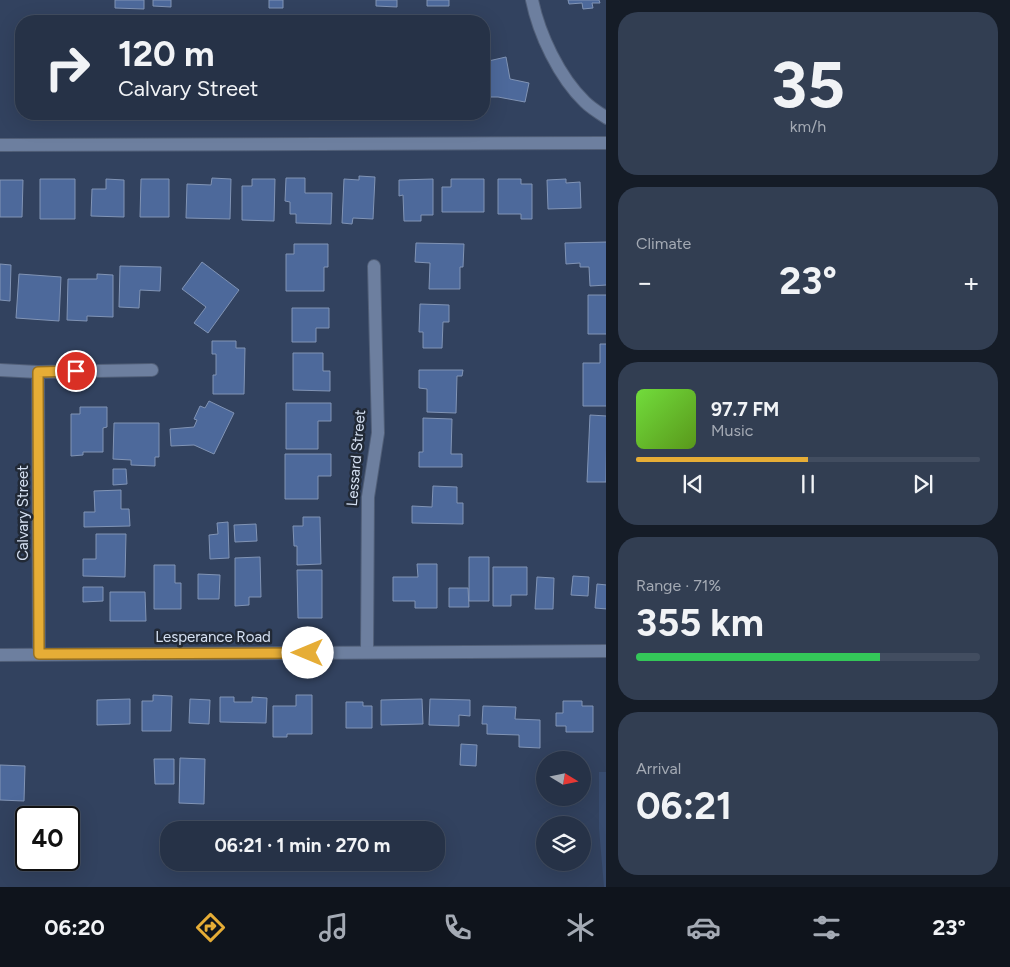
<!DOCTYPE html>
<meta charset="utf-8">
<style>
body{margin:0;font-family:Figtree,sans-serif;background:#323e52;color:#f1f3f6;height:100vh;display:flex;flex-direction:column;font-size:19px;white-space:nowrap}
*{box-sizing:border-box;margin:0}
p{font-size:16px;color:#a4aab4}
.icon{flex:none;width:28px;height:28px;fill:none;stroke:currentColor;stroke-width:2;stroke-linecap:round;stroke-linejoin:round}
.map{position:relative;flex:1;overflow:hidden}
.drawer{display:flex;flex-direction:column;gap:12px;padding:12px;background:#151c27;width:404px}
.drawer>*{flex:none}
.banner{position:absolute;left:15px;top:15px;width:475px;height:105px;border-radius:20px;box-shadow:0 5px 20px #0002,0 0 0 1px #424d60;background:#263247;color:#f1f3f6;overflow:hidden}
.needle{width:32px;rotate:100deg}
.buttons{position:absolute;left:536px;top:751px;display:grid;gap:10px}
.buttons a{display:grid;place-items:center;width:55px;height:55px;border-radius:50%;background:#263247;box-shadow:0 5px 20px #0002,0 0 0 1px #424d60;font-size:25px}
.speed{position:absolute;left:15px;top:806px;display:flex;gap:10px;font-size:25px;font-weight:700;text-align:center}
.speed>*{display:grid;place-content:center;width:65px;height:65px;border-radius:50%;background:#263247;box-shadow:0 5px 20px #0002,0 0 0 1px #424d60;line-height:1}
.speed .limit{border:2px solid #111;border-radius:8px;background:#fff;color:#111}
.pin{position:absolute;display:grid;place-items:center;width:42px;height:42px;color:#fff;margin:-21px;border:2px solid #fff;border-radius:50%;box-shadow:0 1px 5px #0007}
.me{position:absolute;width:55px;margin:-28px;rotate:270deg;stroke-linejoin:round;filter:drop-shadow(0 0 4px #0008)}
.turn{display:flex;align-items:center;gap:18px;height:105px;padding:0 20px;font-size:22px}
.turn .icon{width:65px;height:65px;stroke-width:2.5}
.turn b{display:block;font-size:35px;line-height:42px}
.big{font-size:38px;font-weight:700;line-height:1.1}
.drawer .tile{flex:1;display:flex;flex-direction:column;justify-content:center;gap:8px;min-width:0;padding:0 18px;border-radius:20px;background:#323e52}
.drawer .dial{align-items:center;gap:0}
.dial b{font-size:65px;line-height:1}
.song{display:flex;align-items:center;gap:15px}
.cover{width:60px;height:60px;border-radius:8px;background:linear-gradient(135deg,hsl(100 70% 55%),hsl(90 70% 35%))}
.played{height:5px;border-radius:2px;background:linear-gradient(90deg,#e6ad36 50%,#424d60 50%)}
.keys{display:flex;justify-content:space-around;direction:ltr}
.heat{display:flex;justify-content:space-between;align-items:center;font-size:28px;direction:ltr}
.charge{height:8px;border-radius:4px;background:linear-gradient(90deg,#34c759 71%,#424d60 0)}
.trip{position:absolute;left:160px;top:821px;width:285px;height:50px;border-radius:20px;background:#263247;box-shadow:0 5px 20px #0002,0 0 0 1px #424d60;font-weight:700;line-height:50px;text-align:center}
.dock{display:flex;height:80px;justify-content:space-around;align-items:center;background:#0f141c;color:#a4aab4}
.dock .icon{width:35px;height:35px}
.dock .on{color:#e6ad36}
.dock b{font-size:22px;color:#f1f3f6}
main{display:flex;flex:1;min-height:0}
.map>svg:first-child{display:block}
</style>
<main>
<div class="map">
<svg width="607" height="887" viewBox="0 0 607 887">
<rect width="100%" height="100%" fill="#32425f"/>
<!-- built -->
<path fill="#384c6f" d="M599 772H606V887H604L599 829Z"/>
<!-- building -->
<path fill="#4d699b" stroke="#8194b5" d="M115 0H144V9L115 8Z
M153 0H171V7L153 6Z
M269 0H283V8H269Z
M376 0H397V7L376 6Z
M427 0H449V6H427Z
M568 0H599L600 3H592L593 8 583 9 582 3 569 4Z
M506 57 510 79 529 83 525 102 498 97H484V62Z
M18 61H21V103H17Z
M359 176 375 177 373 219 353 218 352 224 342 223 344 179 359 180Z
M212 178 231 179 230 219 186 218 187 184 211 185Z
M286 178H305V193H332L331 224 296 223V214H290V202L285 201Z
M40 179H75V219H40Z
M106 179 124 180V217L91 216 92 189H106Z
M141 179H169V217H140Z
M252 179H275L274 221 242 220V186H252Z
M433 179V215H421V221H404L403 195 399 196V180Z
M451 179H484V212H442V187H451Z
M498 179H521V184H532V219H521V214H498Z
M566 179V183L580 182 581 208 548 209 547 180Z
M0 180H23L22 217H0Z
M607 242V285L590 286 589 267H580V263L566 264 565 243Z
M416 243 464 244 463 267H460V289H429L430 263 415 262Z
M294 244H328V267H324V291H286V254H294Z
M202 262 239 290 208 333 194 323 206 307 182 289Z
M0 264 11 265 10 301 0 300Z
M120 266 161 267 160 291 140 290 139 308 119 307Z
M19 274 61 277 59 321 16 318Z
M97 274 113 275V317L87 316V321L67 320 68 279H97Z
M588 295H607V334H588Z
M420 304 449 305V322H443L442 348H423V332H419Z
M292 308H329V328H316V342H292Z
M212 341H236V348H245L244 394H213V375H216V354H212Z
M600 344H607V406H583V363H600Z
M293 353H323V371H330V391L293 390Z
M419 370H463L462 376H457L456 413 427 412V389L419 388Z
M209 401 234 413 214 454 194 445 171 446 170 429 194 427 197 420 194 419 200 406 205 408Z
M286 403H331V421H318V449H286Z
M80 407H107V427L103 428V452H83V455L71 456V414H80Z
M590 415 607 416 606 482H587Z
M423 418 452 419 451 454H462V467H419V452H423Z
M114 423H159V457H155V466L131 465V460L113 459Z
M285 454H331V476H318V499H285Z
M113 469H126L127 484 113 485Z
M433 486 457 487V503H463V524L412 523V506L432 507Z
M121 490V509H129L130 526 84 527V512H95L94 491Z
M303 517H320L321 564 297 565V546H294L293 526H303Z
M228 522 229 558 210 559 209 535 218 534 217 523Z
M256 524 257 541 235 542 234 525Z
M96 534H126L125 577 83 576V559H96Z
M260 557 261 597H249V605L235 606V558Z
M469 557H489V601H469Z
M417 564H437V608H415V601H393V577H418Z
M154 565H175V583H181V609H154Z
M493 567H527V595H511V606H493Z
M297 570H322V618H298Z
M198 574 220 575 219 599H198Z
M573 576 589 577 588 596 571 595Z
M537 577 554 578 553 609H535Z
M597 584 607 585V609L595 608Z
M83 587H103V601L83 602Z
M449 588H468L469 607H449Z
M110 592H145L146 621H110Z
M153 695 172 696 171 731H142V701H153Z
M296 695H312V734H287V737H273V706H296Z
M220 697H234V702H252V697L267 698 266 723 220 722Z
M130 699V724L97 725V700Z
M190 699 210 700 209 724 189 723Z
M422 699 423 724 381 725V700Z
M430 699 470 700V716L459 715V726L429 725Z
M563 701H582V706H593V732H566V726H556V713H563Z
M346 702H363V706H372V728H346Z
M483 706 516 707 515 719 540 720V748L519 747V735L487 734V724H482Z
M461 744 477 745 476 766 460 765Z
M180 758 205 759 204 804 179 803Z
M154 759H174V784H155Z
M0 765 25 766 24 801 0 800Z
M37 808H57V818H37Z"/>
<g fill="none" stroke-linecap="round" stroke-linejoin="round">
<!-- street casing -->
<g stroke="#515f78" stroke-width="14">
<path id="street" d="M532 0C539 34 559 77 585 102 591 108 599 113 607 118
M0 145 607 143
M0 370 38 372 152 370
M38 372 39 654
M367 652 368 497 378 433 374 266"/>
</g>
<!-- secondary casing -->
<g stroke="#515f78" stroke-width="14">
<path id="secondary" d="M0 655 607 651"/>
</g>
<!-- street -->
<use href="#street" stroke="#6d7f9f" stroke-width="12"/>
<!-- secondary -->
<use href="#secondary" stroke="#6d7f9f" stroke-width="12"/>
</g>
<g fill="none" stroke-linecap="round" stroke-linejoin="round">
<!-- route casing -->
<g stroke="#967023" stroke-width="12">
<path id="route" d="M76 371 38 372 39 654 308 653"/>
</g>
<!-- route -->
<use href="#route" stroke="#e6ad36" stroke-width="9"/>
</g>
<g text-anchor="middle" stroke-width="5" stroke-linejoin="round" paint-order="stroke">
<!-- street labels -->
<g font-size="15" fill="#d5e0f2" stroke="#212936">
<text transform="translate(356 458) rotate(-85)" y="5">Lessard Street</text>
<text transform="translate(23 513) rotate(-90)" y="5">Calvary Street</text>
<text x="213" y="642">Lesperance Road</text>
</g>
</g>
</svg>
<div class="buttons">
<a><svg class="needle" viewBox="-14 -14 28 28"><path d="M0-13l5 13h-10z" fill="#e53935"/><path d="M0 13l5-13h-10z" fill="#a4aab4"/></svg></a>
<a><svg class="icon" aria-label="layers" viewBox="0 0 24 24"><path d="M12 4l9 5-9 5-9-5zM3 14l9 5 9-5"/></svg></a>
</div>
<div class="speed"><div class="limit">40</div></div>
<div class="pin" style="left:76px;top:371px;background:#d93025"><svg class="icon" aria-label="arrive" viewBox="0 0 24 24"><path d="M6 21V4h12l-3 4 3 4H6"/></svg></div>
<svg class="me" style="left:308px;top:653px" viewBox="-20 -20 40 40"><circle r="19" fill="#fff"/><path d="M0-13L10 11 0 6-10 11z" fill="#e6ad36"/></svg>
<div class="trip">06:21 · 1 min · 270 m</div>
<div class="banner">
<div class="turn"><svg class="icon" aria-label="right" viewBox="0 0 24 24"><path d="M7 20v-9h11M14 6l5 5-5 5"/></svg><div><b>120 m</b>Calvary Street</div></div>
</div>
</div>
<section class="drawer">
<div class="tile dial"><b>35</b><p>km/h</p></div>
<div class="tile"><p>Climate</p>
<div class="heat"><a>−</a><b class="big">23°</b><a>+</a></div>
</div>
<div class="tile">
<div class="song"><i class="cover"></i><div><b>97.7 FM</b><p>Music</p></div></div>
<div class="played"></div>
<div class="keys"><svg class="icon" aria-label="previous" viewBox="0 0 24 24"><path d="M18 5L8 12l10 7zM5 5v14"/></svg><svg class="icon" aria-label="pause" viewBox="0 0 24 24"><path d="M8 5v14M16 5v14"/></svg><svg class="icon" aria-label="next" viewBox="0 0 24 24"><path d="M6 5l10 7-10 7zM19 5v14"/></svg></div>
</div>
<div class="tile"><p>Range · 71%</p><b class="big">355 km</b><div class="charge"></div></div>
<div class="tile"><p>Arrival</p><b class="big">06:21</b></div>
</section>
</main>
<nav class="dock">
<b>06:20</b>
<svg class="icon on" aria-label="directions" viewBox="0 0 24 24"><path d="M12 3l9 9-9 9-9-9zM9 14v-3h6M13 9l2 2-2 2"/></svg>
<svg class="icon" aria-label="music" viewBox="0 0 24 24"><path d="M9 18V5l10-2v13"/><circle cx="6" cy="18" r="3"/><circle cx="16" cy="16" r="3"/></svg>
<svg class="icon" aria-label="phone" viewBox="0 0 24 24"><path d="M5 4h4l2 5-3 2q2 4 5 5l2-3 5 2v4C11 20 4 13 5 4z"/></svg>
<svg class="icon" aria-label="climate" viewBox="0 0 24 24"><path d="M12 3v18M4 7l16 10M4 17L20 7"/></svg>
<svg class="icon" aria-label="car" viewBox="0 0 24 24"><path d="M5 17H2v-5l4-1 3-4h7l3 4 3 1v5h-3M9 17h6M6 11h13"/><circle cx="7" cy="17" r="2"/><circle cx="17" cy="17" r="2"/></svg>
<svg class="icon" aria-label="filters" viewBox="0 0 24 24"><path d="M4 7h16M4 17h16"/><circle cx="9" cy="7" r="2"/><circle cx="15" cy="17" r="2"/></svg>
<b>23°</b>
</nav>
